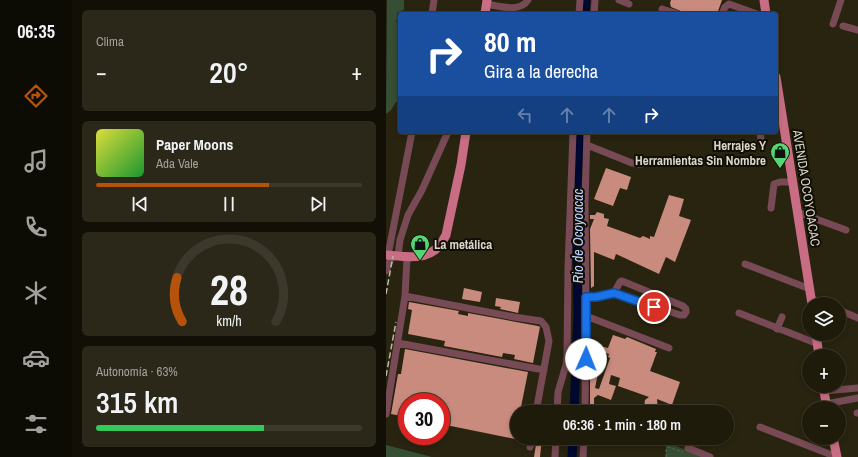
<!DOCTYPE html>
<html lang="es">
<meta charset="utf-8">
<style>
body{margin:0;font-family:"Archivo Narrow",sans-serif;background:#2c2819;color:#f1f3f6;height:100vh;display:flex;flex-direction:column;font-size:15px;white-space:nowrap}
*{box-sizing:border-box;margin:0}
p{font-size:13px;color:#a1a19d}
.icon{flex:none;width:22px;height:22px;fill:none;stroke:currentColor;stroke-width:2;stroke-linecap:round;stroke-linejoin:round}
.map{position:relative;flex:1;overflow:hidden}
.side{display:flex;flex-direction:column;gap:10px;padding:10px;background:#110f06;width:314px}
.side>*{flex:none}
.hud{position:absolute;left:12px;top:12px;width:380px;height:122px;border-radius:4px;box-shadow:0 2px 6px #0003,0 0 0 1px #3c392c;background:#1a4fa0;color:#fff;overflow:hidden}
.controls{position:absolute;left:416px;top:297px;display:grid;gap:8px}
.controls a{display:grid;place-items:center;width:44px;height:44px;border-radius:50%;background:#1f1b0b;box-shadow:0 2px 6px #0003,0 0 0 1px #3c392c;font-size:20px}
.speed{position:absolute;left:12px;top:393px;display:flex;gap:8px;font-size:20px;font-weight:700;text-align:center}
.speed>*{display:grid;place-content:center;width:52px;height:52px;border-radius:50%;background:#1f1b0b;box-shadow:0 2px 6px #0003,0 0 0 1px #3c392c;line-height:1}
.speed .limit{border:6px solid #d22;background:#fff;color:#111}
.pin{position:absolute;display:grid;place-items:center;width:34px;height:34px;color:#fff;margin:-17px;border:2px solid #fff;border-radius:50%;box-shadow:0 1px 4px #0007}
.me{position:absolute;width:44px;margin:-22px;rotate:1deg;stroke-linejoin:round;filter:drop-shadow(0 0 3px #0008)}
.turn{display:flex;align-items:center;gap:14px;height:84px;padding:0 20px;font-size:18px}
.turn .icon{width:52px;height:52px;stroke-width:2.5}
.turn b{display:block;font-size:28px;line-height:34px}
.lanes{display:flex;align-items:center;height:38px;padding:0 20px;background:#0003;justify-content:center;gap:20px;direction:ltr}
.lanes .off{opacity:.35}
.big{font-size:30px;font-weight:600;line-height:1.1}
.side .tile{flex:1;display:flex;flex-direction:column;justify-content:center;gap:6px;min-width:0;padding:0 14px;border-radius:6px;background:#2c2819}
.side .dial{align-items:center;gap:0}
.dial svg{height:104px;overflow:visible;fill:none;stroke:#3c392c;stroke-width:7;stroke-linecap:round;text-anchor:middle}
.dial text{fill:#f1f3f6;stroke:none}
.song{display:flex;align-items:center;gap:12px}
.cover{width:48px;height:48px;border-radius:6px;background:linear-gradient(135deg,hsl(60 70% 55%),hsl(130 70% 35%))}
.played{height:4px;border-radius:2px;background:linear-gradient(90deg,#b45309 65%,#3c392c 65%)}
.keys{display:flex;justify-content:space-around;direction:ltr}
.heat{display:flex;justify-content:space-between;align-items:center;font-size:22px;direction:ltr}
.charge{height:6px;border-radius:3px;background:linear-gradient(90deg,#34c759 63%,#3c392c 0)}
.trip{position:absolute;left:124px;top:405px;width:224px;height:40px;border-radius:20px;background:#1f1b0b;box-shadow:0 2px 6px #0003,0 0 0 1px #3c392c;font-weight:600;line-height:40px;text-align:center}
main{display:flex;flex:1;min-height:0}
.tab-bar{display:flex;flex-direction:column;width:72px;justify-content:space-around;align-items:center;background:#0c0b04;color:#a1a19d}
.tab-bar .icon{width:28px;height:28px}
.tab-bar .active{color:#b45309}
.tab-bar b{font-size:18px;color:#f1f3f6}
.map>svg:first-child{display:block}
</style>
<main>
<nav class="tab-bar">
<b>06:35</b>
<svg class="icon active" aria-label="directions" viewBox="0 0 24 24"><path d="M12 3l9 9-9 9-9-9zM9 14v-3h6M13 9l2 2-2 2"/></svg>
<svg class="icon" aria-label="music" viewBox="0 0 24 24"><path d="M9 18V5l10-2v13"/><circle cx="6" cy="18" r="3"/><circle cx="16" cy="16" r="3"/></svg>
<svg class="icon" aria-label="phone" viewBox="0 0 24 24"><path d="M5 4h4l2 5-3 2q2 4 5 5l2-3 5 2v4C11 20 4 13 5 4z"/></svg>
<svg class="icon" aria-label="climate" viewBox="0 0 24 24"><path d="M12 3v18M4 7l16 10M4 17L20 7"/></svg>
<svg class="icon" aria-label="car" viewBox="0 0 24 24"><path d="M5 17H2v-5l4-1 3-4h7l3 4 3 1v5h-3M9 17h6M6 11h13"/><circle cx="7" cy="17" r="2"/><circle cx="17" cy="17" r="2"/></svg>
<svg class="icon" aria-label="filters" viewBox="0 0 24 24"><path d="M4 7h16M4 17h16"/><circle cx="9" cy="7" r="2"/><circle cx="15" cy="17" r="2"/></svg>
</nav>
<section class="side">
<div class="tile"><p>Clima</p>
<div class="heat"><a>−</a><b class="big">20°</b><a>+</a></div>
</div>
<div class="tile">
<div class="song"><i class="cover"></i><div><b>Paper Moons</b><p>Ada Vale</p></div></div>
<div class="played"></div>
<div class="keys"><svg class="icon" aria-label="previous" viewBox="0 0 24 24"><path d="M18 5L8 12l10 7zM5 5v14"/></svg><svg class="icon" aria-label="pause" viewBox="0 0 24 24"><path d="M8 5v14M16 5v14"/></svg><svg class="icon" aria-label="next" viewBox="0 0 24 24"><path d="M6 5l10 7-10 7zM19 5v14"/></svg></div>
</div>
<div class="tile dial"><svg viewBox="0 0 100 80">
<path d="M14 69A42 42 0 1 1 86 69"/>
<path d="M14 69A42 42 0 0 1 10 35" stroke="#b45309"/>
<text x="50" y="56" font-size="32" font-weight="700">28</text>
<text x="50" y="72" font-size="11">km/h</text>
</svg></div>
<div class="tile"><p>Autonomía · 63%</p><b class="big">315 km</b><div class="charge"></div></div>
</section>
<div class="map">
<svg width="472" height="457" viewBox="0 0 472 457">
<rect width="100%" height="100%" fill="#29240f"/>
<!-- green -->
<path fill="#364e34" d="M1 0H18V10L11 13 12 18 10 21 14 27V96L5 110 0 114Z
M282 443 318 457H280V445Z
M0 445 46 457H0Z"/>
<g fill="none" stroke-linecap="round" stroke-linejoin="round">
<!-- river -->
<path stroke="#01082f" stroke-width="9" d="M199 14 200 0
M188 412 192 315 190 198 194 132
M186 457 187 438"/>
</g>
<!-- building -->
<path fill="#c98b7e" d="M285 0H336L331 14H302L285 7 284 3Z
M220 168 245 177 241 190 234 188 227 206 208 199Z
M283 195 298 199 293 216 305 220 289 262 280 257 273 274 230 254 228 260 208 252V286L205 288 204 229 208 219H204V215H209L211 212 218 214V218L223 219 221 226 254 238 257 236 264 239V236L268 237Z
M78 288 96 292 94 302 76 299Z
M110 298 134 302 132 313 114 309 115 307 109 306Z
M23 302 73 311 72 314 82 316V313L152 326 154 327 147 363 128 359 129 355 117 353 116 357 58 346 59 341 22 334 26 310 22 309Z
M227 335 239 339 241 337 270 349 269 352H271L264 371 294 382 286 405 271 399 272 412H262L263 408H258L259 400 263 397 232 386 234 378 225 375 223 384 230 386 225 400 212 395 208 398V409H204V376L207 377 211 368H213L209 388 213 389 224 358 222 357 223 354 214 351V353L212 352 211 354 205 352 206 344 222 348Z
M19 349 142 372 134 412H131V429L129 439 55 424V402H21V417L5 414 12 374H15Z
M151 438H156L154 457H148Z"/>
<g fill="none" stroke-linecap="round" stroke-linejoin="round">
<!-- path -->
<path stroke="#696553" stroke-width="1" stroke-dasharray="3 2" stroke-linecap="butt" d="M280 457V450L282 447 297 452"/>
<!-- minor -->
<path stroke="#774a55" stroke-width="7" d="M233 0 243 4
M100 4C113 6 134 13 142 0
M276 9 292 14
M46 14 48 0
M193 14 194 0
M208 14 209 0
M336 14 339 7 343 4 371 14
M447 24 455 0
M457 26 472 30
M374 132 375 139
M201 145 246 163 254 164 263 162
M385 208 388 184 394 182H406
M411 212 460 230
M2 255 26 132
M12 256 14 240 22 215 36 190 62 132
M359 264 424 289
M0 271 6 256
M19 296 128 317 155 321 160 327 163 341 150 412
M200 297H210L228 293 234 282 236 281 297 306 300 309V312L298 315H294L228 293
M426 299 439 304
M453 310 472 318
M353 313 432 344
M200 316 283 348
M391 329 396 317
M12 343 158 370
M438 391 472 388
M440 404 472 398
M171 412 172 392 180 365 181 355 182 268 187 132
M199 412 200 316 199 203 201 132
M471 413H472
M0 414 19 296 21 258
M374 427 451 457
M144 447 146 438
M302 448 324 457
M169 457 170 438
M197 457 198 438"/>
<!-- major -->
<path stroke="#c96d85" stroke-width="9" d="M378 0 380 14
M99 14 101 0
M390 77 426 304
M0 255C25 257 47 263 60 235L75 165 80 132
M430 334 433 356
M437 386 441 408
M447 438 451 457"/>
<!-- rail -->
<path stroke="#bdbaab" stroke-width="1.5" stroke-dasharray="6 3" stroke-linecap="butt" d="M0 294 7 256
M0 376 10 322"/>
</g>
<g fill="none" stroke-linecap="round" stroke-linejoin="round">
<!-- route casing -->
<g stroke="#114b97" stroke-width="10">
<path id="route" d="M200 359V297H210L228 293 268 307"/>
</g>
<!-- route -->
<use href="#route" stroke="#1a73e8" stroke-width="7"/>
</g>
<!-- icons -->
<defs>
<g id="shop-pin" transform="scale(1)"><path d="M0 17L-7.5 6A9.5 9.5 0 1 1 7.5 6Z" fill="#54d672" stroke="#100e05"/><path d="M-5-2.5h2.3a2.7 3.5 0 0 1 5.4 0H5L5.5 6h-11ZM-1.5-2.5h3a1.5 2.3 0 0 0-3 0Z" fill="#111"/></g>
</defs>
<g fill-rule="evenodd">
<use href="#shop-pin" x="394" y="152"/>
<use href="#shop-pin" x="34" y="244"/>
</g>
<g text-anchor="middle" stroke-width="4" stroke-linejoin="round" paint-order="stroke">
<!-- poi labels -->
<g font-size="13" font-weight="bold" fill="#dad7ca" stroke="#100e05" text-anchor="end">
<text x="380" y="150">Herrajes Y<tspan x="380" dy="15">Herramientas Sin Nombre</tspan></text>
<text x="48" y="249" text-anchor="start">La metálica</text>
</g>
<!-- street labels -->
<g font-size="13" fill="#dad7ca" stroke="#100e05">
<text transform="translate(421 188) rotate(81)" y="5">AVENIDA OCOYOACAC</text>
</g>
<!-- water labels -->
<g font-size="14" font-style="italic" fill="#bdd2fe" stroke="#100e05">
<text transform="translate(192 236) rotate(-90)" y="5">Rio de Ocoyoacac</text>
</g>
</g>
</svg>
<div class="controls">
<a><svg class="icon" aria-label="layers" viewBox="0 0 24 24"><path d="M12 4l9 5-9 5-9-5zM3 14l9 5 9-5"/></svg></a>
<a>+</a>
<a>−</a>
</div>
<div class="speed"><div class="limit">30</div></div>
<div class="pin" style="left:268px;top:307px;background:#d93025"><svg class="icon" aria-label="arrive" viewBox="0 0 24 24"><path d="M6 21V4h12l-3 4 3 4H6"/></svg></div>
<svg class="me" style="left:200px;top:359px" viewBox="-20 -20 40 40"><circle r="19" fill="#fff"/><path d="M0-13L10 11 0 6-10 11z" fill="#1a73e8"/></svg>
<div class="trip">06:36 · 1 min · 180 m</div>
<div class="hud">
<div class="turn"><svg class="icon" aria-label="right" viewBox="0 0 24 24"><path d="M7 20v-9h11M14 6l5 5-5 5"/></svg><div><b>80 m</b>Gira a la derecha</div></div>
<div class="lanes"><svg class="icon off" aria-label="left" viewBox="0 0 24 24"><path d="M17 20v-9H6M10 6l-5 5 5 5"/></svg><svg class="icon off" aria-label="ahead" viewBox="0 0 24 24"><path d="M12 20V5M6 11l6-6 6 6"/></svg><svg class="icon off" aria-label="ahead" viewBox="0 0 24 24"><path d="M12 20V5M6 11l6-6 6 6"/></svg><svg class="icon" aria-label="right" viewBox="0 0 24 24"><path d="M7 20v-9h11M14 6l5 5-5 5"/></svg></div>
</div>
</div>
</main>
